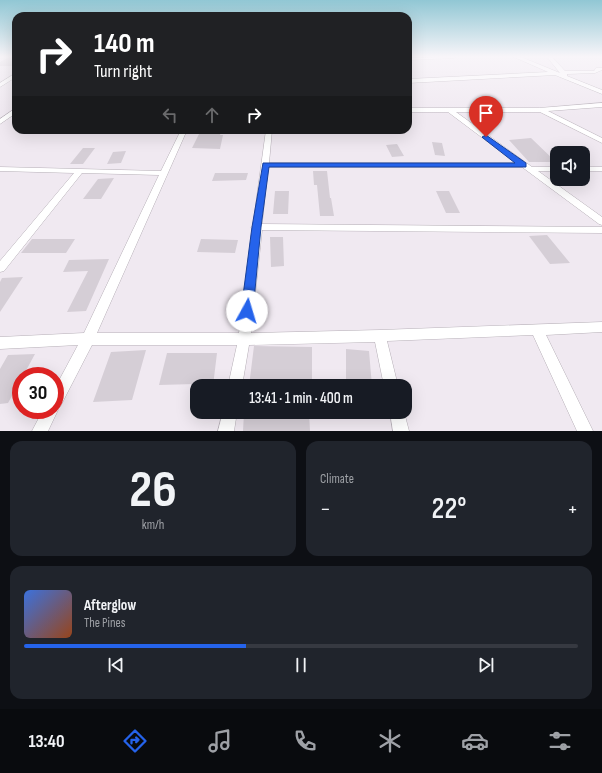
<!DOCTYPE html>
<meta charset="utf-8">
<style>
body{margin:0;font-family:"Sofia Sans Condensed",sans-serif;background:#20242c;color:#f1f3f6;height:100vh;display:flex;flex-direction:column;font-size:15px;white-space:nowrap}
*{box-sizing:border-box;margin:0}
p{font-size:13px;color:#9ea1a6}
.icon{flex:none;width:22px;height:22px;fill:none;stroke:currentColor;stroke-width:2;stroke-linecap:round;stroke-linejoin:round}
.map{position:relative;height:431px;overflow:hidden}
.details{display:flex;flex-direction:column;gap:10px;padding:10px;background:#0d0f14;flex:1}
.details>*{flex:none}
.top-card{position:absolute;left:12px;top:12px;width:400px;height:122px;border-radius:12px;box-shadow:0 4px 16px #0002;background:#202124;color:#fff;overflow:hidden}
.fabs{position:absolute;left:550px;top:146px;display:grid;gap:8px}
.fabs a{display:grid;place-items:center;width:40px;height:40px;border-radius:8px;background:#171b24;box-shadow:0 4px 16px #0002;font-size:20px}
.speed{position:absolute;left:12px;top:367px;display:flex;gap:8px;font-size:20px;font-weight:700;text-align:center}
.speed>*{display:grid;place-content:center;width:52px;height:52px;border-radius:50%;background:#171b24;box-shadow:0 4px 16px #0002;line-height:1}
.speed .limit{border:6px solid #d22;background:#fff;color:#111}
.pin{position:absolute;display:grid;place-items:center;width:34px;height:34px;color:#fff;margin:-41px -17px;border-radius:50% 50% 50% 0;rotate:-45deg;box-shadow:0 0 4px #0007}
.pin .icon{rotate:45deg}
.me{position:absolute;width:44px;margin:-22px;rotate:6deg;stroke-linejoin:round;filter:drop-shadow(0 0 3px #0008)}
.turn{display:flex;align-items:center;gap:14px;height:84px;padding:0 16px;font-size:18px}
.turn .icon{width:52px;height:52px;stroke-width:2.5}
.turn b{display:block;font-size:28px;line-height:34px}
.lanes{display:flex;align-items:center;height:38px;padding:0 16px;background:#0003;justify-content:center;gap:20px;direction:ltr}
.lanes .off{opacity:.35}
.big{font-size:30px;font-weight:600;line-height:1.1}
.details .widget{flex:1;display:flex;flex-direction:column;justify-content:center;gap:6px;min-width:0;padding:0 14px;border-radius:12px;background:#20242c}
.details .dial{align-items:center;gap:0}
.dial b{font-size:52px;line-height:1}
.song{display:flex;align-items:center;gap:12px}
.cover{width:48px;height:48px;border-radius:6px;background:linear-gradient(135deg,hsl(220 70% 55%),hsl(20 70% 35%))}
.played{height:4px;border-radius:2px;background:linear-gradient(90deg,#2563eb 40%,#363941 40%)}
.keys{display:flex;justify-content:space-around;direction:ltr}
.heat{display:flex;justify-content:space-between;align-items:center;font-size:22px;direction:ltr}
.details .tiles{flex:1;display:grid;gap:10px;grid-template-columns:1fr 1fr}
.widget:last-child{grid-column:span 2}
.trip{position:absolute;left:190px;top:379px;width:222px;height:40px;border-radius:12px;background:#171b24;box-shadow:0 4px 16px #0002;font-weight:600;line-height:40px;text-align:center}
.dock{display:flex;height:64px;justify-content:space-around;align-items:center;background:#090b0e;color:#9ea1a6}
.dock .icon{width:28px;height:28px}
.dock .active{color:#2563eb}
.dock b{font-size:18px;color:#f1f3f6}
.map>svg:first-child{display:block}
</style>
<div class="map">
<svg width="602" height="431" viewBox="0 0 602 431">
<rect width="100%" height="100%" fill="#f0e9f1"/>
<!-- building -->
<path fill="#d5ced6" d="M9 57H16V66H0V62Z
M201 130H222L220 135H223L220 149 192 148Z
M531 138 556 162H529L509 140Z
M432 142 442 143 445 156 435 155Z
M397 144 404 156 392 157 386 145Z
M83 148H95L83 164H70Z
M126 151 121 163 107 164 113 152Z
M313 171H327L330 198H331L334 216H320L317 185H314Z
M215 173H248L246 180 212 181Z
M114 178 101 199H83L98 179Z
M275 191H289L288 214H273Z
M436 191H449L460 213H446Z
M547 235 570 263 550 264 529 236Z
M270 237H283L284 266 271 267Z
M32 239H75L66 253H21Z
M201 239 238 240 235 253 197 252Z
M109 259 86 311 67 312 88 271 63 272 69 260Z
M23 277 0 312V282L2 278Z
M254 346 312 347V386H249Z
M346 349 369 351 372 386H346Z
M146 350 132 400 93 402 111 352Z
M167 353H217L213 386H195V384L159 385Z
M35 354 23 376H21V380L8 403 0 404V369L8 355Z
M309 412 310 431H243L244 413Z"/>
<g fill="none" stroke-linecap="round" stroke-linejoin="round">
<!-- minor casing -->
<g stroke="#b6afb7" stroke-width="1">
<path id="minor" d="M456 57 454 58 408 60V58Z
M514 57H521L560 73 547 57H552L565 71H594L596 68H602V70L595 73 567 74V76L602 90V94L555 75 408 83V79L548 72Z
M16 73V77L0 87V83Z
M602 103V107L548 111 602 138V143L540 112H456L532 167H557V171H538L602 217V225L599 224 522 167H268L262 224 602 227V233L262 230 251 333 380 330 602 322V332L546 335 593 431H577L533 335 387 341 398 386H384L375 342 249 345 242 386H228L237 345H92L60 407 57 408 58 410 48 431H32L43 410H55V388L78 345 0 349V337L84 333 159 175 82 173 4 271 0 272V261L74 173 0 171V167L161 171 181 130H187L97 333H239L252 229 251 227 253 225 266 130H272L269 163H516L448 112H408V108H539Z
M16 108V113L0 124V119Z
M583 167H602V171H583Z
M223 412H237L234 431H218Z
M390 412H404L409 431H393Z"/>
</g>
<!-- minor -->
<use href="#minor" fill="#fff" fill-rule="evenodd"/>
</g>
<!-- sky -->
<linearGradient id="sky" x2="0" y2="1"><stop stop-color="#91c7d4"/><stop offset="0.48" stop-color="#f8f5f9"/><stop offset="1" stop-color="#f8f5f9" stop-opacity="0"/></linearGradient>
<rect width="602" height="118" fill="url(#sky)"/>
<!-- route -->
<path fill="#2563eb" stroke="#184099" d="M486 135 526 163V167H269L261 227 253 311 251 315 247 316 243 315 241 311 252 227 263 163H515L483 138 482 137Z"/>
</svg>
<div class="fabs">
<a><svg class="icon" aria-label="sound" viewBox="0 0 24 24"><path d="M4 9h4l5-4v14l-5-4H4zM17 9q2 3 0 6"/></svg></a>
</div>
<div class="speed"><div class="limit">30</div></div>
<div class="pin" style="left:486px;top:137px;background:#d93025"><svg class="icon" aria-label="arrive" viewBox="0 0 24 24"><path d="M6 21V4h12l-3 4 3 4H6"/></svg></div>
<svg class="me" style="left:247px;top:311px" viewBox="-20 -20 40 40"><circle r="19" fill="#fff"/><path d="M0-13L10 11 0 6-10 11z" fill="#2563eb"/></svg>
<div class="trip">13:41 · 1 min · 400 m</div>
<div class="top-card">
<div class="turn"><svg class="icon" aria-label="right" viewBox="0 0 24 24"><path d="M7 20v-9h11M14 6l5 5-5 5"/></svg><div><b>140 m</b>Turn right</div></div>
<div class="lanes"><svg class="icon off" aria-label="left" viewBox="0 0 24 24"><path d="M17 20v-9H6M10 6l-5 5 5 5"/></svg><svg class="icon off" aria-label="ahead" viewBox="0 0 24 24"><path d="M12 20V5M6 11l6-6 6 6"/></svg><svg class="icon" aria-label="right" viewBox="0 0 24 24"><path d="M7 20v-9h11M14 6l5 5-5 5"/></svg></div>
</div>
</div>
<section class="details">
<div class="tiles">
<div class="widget dial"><b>26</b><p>km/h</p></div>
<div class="widget"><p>Climate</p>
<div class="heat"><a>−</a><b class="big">22°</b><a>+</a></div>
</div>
<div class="widget">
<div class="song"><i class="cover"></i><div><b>Afterglow</b><p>The Pines</p></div></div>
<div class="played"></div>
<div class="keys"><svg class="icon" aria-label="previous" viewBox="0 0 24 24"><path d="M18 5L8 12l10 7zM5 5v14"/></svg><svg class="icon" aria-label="pause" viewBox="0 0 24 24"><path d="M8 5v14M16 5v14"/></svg><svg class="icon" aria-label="next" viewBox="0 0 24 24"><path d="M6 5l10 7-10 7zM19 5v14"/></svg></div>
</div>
</div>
</section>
<nav class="dock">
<b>13:40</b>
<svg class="icon active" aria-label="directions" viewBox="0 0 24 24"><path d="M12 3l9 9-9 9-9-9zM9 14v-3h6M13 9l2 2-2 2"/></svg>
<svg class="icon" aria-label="music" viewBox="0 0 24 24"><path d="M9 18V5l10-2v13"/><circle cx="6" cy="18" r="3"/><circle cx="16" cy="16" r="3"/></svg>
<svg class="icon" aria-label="phone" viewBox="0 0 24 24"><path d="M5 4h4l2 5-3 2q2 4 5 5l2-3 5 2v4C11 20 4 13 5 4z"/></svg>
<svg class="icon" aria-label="climate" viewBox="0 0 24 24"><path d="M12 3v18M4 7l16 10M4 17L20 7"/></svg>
<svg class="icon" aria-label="car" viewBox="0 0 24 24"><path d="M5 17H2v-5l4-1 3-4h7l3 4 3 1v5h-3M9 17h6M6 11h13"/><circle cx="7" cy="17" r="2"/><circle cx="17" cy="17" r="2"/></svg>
<svg class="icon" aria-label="filters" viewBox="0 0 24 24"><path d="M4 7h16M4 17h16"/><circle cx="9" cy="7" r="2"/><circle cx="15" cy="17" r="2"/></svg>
</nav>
